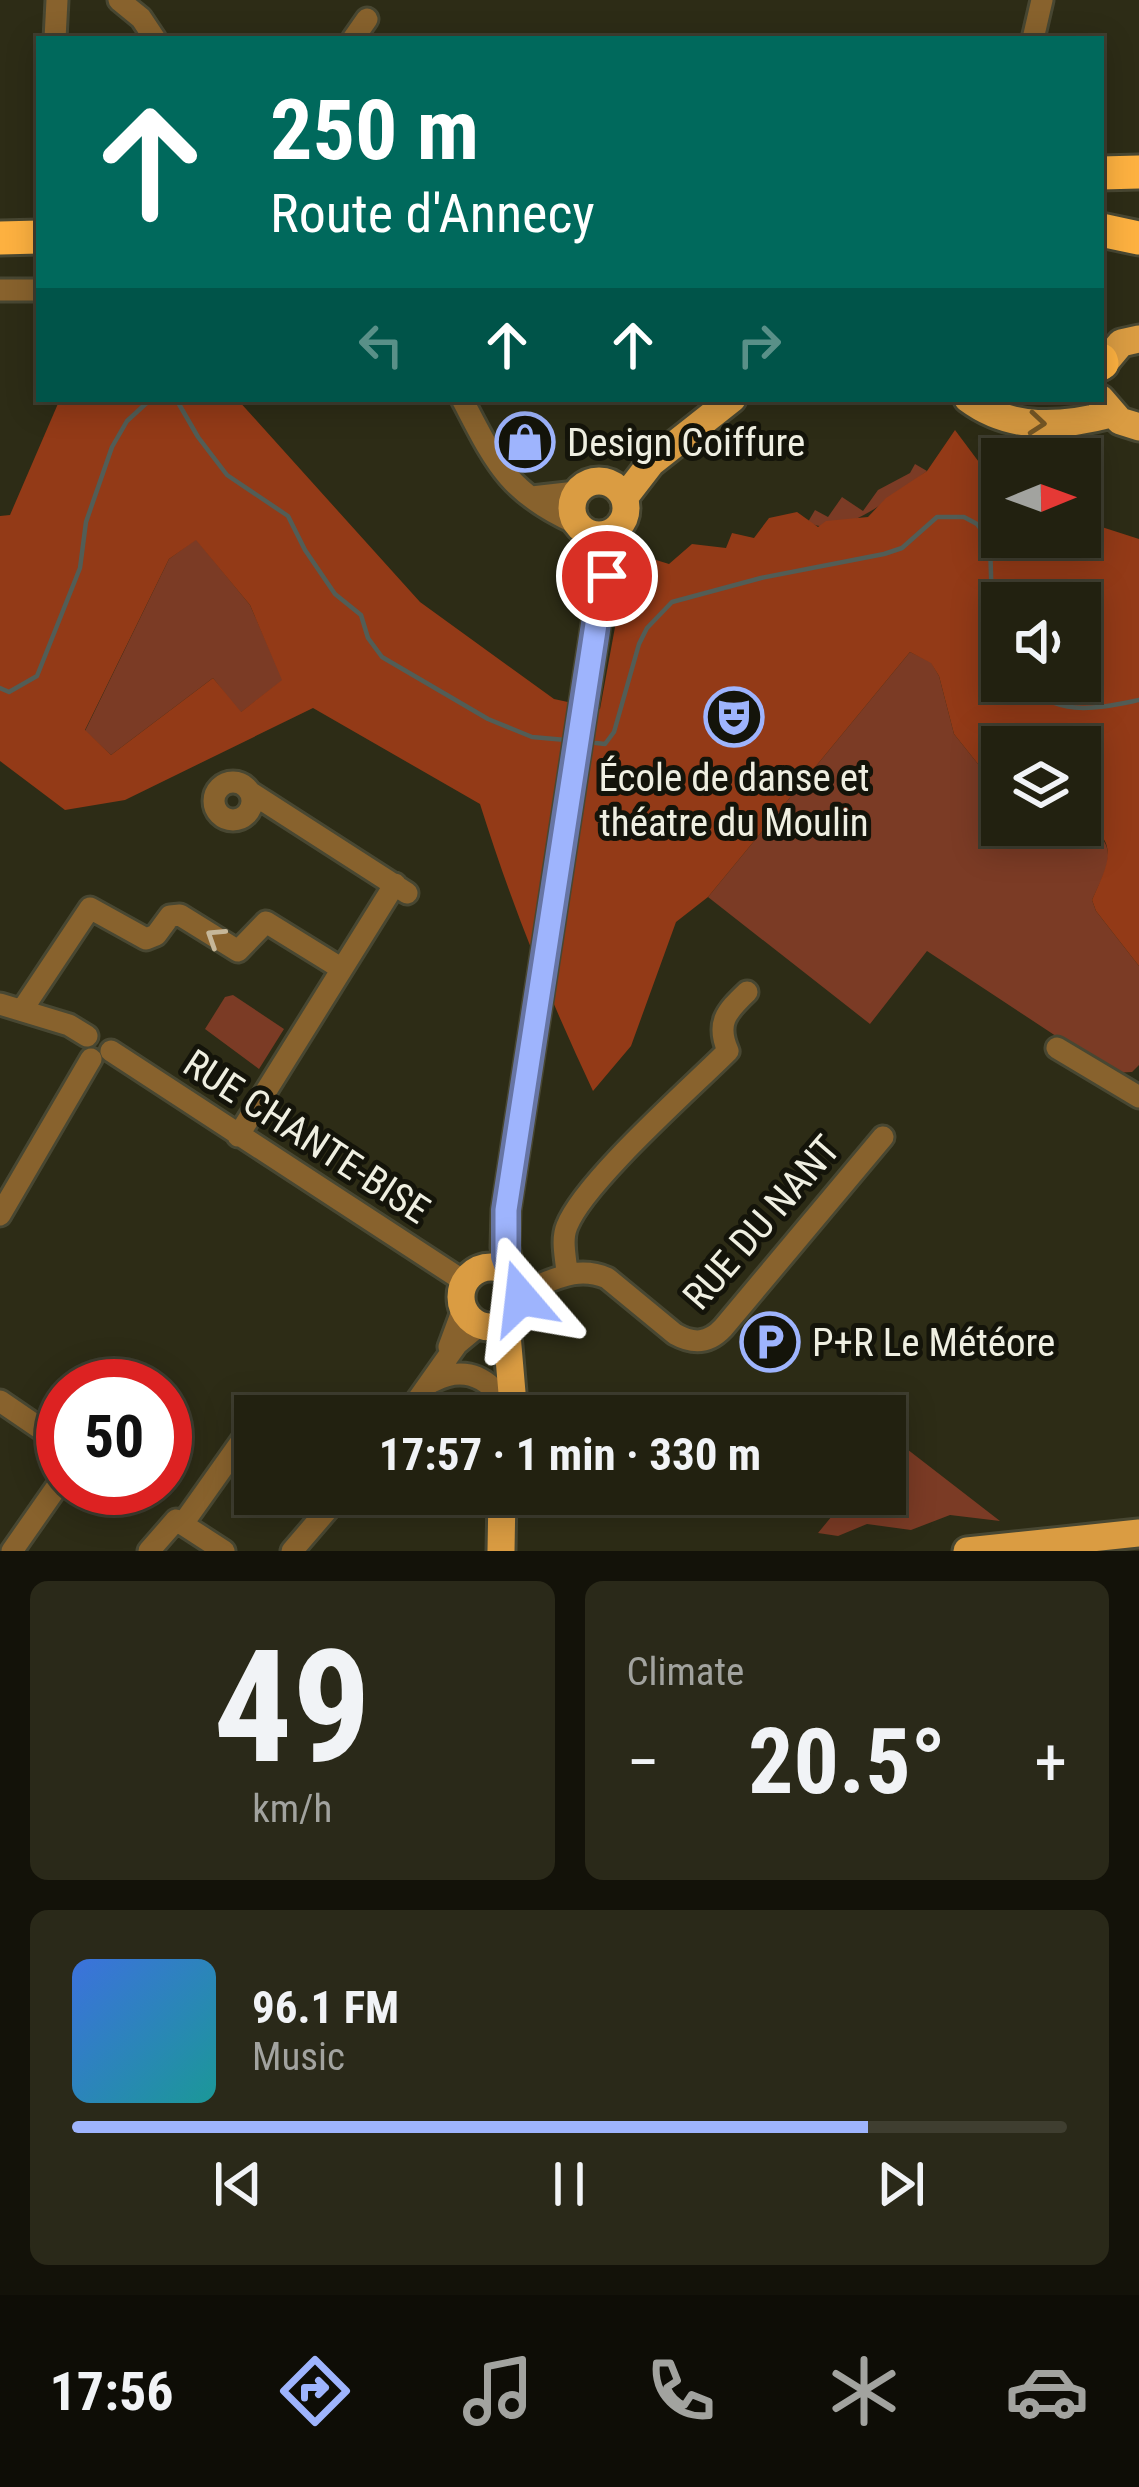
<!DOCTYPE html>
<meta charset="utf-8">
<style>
body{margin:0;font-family:"Roboto Condensed",sans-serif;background:#2a2919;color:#f1f3f6;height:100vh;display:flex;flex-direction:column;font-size:45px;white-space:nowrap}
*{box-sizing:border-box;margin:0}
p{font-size:39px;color:#a2a39f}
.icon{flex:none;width:66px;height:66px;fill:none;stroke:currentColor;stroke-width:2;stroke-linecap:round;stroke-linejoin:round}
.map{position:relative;height:1551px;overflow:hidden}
.panel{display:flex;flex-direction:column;gap:30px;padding:30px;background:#131209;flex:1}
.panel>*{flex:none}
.hud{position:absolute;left:36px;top:36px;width:1068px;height:366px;border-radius:0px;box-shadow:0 6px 30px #0003,0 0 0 3px #3f3e30;background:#00695c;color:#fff;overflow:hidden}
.needle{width:78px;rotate:89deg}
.fabs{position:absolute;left:981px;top:438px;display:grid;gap:24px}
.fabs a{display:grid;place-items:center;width:120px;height:120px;border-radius:0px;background:#222110;box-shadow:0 6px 30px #0003,0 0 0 3px #3f3e30;font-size:60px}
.speed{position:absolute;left:36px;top:1359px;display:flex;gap:24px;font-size:60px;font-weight:700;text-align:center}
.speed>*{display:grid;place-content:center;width:156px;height:156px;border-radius:50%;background:#222110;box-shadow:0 6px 30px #0003,0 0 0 3px #3f3e30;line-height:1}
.speed .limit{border:18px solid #d22;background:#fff;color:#111}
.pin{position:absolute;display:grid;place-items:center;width:102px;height:102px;color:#fff;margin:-51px;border:6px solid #fff;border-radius:50%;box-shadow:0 3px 12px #0007}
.me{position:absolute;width:132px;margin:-66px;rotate:343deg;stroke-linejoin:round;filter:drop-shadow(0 0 9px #0008)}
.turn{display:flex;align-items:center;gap:42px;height:252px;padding:0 36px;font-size:54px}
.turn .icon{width:156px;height:156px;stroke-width:2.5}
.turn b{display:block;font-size:84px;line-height:102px}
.lanes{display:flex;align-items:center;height:114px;padding:0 36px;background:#0003;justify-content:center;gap:60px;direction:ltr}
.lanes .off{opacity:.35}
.big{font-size:90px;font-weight:700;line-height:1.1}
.panel .widget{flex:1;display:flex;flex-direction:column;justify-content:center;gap:18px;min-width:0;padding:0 42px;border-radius:18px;background:#2a2919}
.panel .dial{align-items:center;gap:0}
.dial b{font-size:156px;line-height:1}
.song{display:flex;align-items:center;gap:36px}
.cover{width:144px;height:144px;border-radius:18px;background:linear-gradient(135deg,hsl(220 70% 55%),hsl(180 70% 35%))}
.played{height:12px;border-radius:6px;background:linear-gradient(90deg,#9eb4fd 80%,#3f3e30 80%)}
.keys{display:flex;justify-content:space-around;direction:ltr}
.heat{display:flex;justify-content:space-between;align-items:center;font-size:66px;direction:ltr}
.panel .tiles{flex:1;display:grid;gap:30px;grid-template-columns:1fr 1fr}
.widget:last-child{grid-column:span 2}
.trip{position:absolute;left:234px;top:1395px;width:672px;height:120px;border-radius:0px;background:#222110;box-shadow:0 6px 30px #0003,0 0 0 3px #3f3e30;font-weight:700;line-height:120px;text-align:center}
.dock{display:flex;height:192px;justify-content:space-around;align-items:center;background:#0e0d06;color:#a2a39f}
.dock .icon{width:84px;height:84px}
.dock .current{color:#9eb4fd}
.dock b{font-size:54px;color:#f1f3f6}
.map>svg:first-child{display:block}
</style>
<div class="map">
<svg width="1139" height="1551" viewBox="0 0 1139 1551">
<rect width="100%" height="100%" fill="#2d2c16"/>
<!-- green -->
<path fill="#7b3b25" d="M915 464 927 471C899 491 843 542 808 522L815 510 828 517 842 497 863 511 878 490 910 473Z
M196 539 250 605 283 680 240 713 213 678 111 755 85 731 169 559Z
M910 652 931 662 939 676 954 734 1002 794V825H1080L1083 820C1121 848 1109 863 1092 900L1096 911 1139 966V1065L1132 1072 1112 1073 927 951 870 1024 708 897Z
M233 995 284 1029 259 1069 205 1029 225 997Z
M894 1439 1000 1521 950 1515 911 1530 867 1524 838 1536 818 1533 850 1494H885V1451Z"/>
<!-- forest -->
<path fill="#933a17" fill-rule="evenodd" d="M60 399H237L420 602 554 699 600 709 626 567 643 556 669 564 692 544 726 548 732 533 754 538 769 518 797 512 818 527 826 521 868 517 886 498 927 471 955 430 1002 493V537H1080V520L1139 539V966L1096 911 1092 900C1107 866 1123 840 1080 821V747H1002V794L954 734 939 676 931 663 910 652 708 897 676 922 631 1046 593 1091C549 998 511 903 480 804L313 708 125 800 65 810 0 761V516L10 515ZM196 540 250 605 282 680 241 712 213 678 111 755 85 730 169 559ZM1002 603H1080V681H1002Z"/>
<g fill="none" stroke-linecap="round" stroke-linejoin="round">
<!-- stream -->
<path stroke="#525d56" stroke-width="4.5" d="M176 399 198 437 227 475 288 516 305 550 335 594 361 615 368 638 382 657 488 719 532 737 566 740
M1023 681C1057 718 1094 709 1139 700
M0 688 9 692 37 676 80 568 86 522 112 447 127 421 151 399
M596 743 605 744 614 732 639 644 647 628 672 602 761 578 884 554 902 548 937 517H964L977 524 990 542 992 607 1002 646"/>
<!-- minor casing -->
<g stroke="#484732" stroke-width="27">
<path id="minor" d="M119 0 141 18 155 39
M55 39 57 0
M353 39 367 19
M1033 39 1042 0
M0 290H39
M462 399C495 462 507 492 575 523
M532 497 576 492
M214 801a19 19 0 1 1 38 0a19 19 0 1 1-38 0Z
M250 792 407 893
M0 1004 69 1025 87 1036
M22 1010 90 908 146 939 156 935 170 916 180 915 238 951 266 922 342 969
M1057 1048 1139 1097
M111 1051 465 1282
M238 1136 395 884
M0 1215 91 1059
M567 1273C566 1258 561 1240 567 1226 584 1182 691 1088 728 1051 716 1023 726 1012 747 992
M521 1292C551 1282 575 1264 607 1278L675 1334C693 1344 708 1344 723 1328L883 1137
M449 1347 463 1309
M434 1381C459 1368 481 1373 499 1395
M0 1401 63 1444
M406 1416 457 1344 480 1325
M184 1522 255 1422
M12 1551 63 1478
M149 1551 176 1520 224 1551
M292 1551 341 1494"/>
</g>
<!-- major casing -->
<g stroke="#484732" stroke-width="33">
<path id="major" d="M1101 367 1121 343 1139 339
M968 399C1011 431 1062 427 1111 414
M1101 399 1120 421 1139 427
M572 508a27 27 0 1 1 54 0a27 27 0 1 1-54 0Z
M624 498 651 463 732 399
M461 1297a30 30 0 1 1 60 0a30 30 0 1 1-60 0Z
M510 1273 505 1247 506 1210 598 611 618 529
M506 1323 514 1416
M501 1551 502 1494
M967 1551 1139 1533"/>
</g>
<!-- highway casing -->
<g stroke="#484732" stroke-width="39">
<path id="highway" d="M1101 173 1139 172
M1101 230 1139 238
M0 238 39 237
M1101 360 1102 363"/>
</g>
<!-- minor -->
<use href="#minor" stroke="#88622d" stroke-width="21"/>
<!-- major -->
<use href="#major" stroke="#da9c42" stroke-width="27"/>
<!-- highway -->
<use href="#highway" stroke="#fdb140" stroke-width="33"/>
</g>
<!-- one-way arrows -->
<defs><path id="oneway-chevron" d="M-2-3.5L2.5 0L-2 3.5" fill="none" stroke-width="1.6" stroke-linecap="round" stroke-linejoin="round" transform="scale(3)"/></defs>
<use stroke="#775826" href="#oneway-chevron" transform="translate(1037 423) rotate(5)"/>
<use stroke="#c6b799" href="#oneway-chevron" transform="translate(215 937) rotate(-147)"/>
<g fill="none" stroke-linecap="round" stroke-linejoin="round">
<!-- route casing -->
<g stroke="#6775a4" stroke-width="30">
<path id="route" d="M521 1298 506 1256V1210L598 611 607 576"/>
</g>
<!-- route -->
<use href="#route" stroke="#9eb4fd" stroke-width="21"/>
</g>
<!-- icons -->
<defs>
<g id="shop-ring" transform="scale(3)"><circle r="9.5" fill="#14140a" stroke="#9eb4fd" stroke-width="1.5"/><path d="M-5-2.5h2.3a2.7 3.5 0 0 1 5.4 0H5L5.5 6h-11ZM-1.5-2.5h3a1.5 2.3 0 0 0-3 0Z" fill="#9eb4fd"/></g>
<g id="theatre-ring" transform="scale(3)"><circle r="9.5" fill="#14140a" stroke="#9eb4fd" stroke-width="1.5"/><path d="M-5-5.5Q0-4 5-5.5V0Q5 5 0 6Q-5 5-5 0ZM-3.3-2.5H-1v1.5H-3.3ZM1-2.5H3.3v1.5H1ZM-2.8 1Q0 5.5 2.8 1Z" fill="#9eb4fd"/></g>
<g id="parking-ring" transform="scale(3)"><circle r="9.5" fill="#14140a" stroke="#9eb4fd" stroke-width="1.5"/><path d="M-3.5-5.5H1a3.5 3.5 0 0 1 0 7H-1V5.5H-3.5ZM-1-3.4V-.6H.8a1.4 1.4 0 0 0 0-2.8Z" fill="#9eb4fd"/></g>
</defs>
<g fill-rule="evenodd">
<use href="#shop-ring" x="525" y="442"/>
<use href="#theatre-ring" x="734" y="717"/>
<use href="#parking-ring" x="770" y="1342"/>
</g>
<g text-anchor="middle" stroke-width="10" stroke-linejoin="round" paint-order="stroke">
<!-- poi labels -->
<g font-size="39" fill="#efefe1" stroke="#14140a" text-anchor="start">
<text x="567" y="456">Design Coiffure</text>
<text x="734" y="791" text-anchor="middle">École de danse et<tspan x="734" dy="45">théatre du Moulin</tspan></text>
<text x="812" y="1356">P+R Le Météore</text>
</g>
<!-- street labels -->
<g font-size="39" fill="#efefe1" stroke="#14140a">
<text transform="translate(307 1136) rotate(33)" y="14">RUE CHANTE-BISE</text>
<text transform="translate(761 1222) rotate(-49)" y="14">RUE DU NANT</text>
</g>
</g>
</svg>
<div class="fabs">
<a><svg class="needle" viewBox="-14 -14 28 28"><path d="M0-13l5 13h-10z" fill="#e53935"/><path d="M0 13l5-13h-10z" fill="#a2a39f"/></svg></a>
<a><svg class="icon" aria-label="sound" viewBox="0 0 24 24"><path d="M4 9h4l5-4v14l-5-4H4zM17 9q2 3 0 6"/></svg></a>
<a><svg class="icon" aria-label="layers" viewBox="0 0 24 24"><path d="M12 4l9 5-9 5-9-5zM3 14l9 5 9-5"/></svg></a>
</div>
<div class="speed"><div class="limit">50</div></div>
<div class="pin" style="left:607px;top:576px;background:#d93025"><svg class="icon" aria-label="arrive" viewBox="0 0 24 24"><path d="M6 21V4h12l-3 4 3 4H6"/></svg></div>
<svg class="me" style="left:521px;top:1298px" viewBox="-20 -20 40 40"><path d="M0-17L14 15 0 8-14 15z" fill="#9eb4fd" stroke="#fff" stroke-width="4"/></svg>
<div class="trip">17:57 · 1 min · 330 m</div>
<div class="hud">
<div class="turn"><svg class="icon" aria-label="ahead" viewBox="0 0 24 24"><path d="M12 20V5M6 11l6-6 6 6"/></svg><div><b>250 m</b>Route d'Annecy</div></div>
<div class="lanes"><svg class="icon off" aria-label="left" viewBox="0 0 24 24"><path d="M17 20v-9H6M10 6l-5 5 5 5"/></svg><svg class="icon" aria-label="ahead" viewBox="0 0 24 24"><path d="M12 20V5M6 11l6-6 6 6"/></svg><svg class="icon" aria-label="ahead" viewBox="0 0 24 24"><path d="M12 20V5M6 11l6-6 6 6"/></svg><svg class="icon off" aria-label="right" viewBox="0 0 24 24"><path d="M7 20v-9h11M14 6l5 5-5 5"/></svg></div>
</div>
</div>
<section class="panel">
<div class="tiles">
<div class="widget dial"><b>49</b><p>km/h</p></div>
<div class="widget"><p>Climate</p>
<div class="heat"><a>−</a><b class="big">20.5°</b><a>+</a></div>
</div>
<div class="widget">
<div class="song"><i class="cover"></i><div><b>96.1 FM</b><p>Music</p></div></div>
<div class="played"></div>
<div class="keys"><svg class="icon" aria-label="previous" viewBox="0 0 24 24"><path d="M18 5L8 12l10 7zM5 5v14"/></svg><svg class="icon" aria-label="pause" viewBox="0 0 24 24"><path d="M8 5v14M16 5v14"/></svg><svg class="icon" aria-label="next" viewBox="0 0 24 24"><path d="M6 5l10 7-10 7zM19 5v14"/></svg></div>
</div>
</div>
</section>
<nav class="dock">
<b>17:56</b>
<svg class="icon current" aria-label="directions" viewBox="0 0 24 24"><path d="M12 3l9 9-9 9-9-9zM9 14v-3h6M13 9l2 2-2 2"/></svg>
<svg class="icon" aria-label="music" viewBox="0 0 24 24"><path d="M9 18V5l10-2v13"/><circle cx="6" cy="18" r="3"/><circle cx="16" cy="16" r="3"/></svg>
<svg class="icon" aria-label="phone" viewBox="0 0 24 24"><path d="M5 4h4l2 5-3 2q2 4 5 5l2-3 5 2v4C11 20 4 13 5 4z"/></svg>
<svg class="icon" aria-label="climate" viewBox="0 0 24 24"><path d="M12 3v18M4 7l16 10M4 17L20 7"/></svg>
<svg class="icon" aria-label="car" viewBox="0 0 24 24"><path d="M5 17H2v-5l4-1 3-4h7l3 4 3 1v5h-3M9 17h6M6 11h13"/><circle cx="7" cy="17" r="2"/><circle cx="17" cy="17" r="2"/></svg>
</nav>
